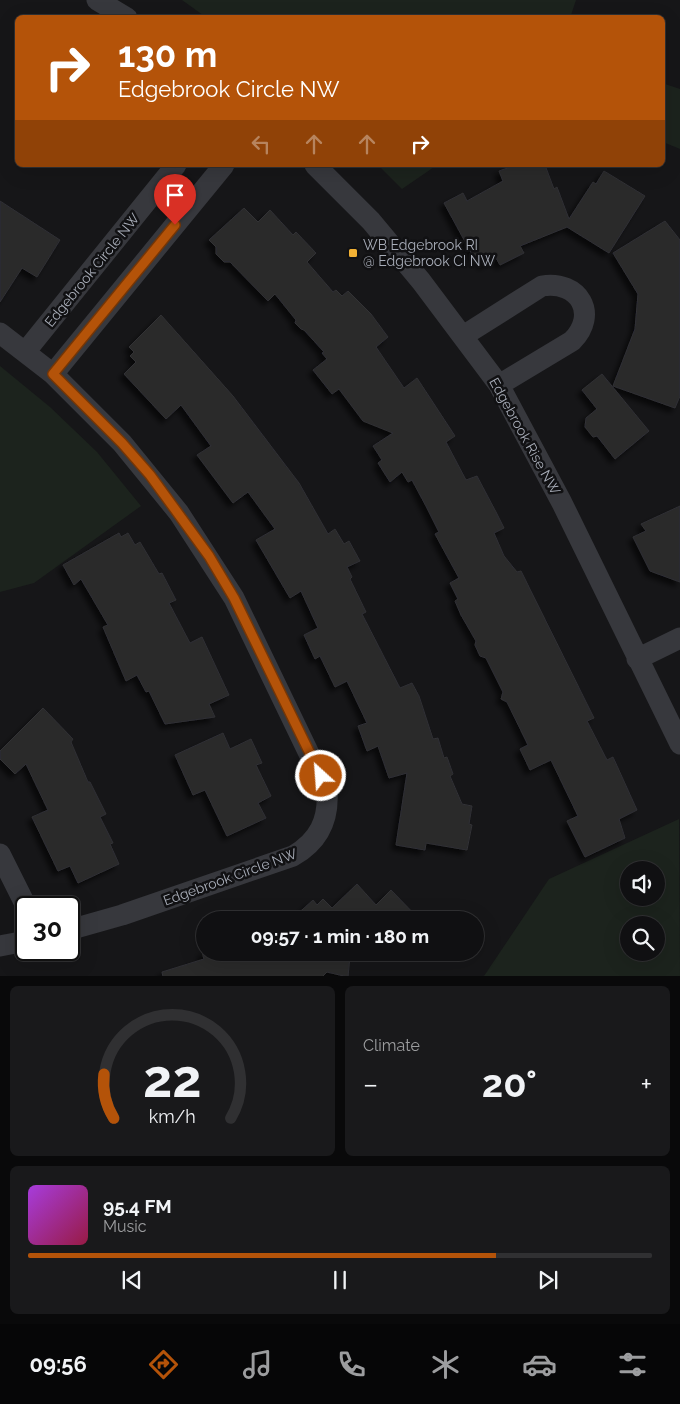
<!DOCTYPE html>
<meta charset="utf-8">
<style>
body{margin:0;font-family:Raleway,sans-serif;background:#19191b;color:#f1f3f6;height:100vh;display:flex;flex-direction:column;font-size:19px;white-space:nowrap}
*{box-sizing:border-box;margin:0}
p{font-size:16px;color:#9c9d9f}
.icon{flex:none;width:28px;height:28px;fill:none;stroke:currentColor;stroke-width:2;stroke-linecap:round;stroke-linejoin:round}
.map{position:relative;height:976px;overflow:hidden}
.panel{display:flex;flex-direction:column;gap:10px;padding:10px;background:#09090a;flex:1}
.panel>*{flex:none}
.hud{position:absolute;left:15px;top:15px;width:650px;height:152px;border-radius:8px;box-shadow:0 5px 20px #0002,0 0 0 1px #303032;background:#b45309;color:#fff;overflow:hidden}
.buttons{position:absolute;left:620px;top:861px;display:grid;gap:10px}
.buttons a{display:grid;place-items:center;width:45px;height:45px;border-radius:50%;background:#101012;box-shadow:0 5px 20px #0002,0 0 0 1px #303032;font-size:25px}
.speed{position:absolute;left:15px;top:896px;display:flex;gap:10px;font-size:25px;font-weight:700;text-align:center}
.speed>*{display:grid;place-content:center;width:65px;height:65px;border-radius:50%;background:#101012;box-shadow:0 5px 20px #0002,0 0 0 1px #303032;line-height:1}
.speed .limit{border:2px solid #111;border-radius:8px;background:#fff;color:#111}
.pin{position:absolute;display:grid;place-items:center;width:42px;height:42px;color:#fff;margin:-51px -21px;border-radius:50% 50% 50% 0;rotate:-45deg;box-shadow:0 0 5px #0007}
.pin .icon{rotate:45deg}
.me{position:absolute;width:55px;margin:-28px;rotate:334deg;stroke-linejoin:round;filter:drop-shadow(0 0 4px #0008)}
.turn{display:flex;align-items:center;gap:18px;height:105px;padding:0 20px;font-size:22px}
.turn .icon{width:65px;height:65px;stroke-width:2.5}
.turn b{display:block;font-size:35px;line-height:42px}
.lanes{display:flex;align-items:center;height:48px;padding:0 20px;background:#0003;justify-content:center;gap:25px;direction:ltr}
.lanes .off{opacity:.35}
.big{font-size:38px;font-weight:700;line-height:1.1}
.panel .tile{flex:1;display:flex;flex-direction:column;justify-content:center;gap:8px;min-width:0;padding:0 18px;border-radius:8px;background:#19191b}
.panel .dial{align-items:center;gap:0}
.dial svg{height:130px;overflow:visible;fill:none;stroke:#303032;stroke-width:7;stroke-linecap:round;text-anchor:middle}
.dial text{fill:#f1f3f6;stroke:none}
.song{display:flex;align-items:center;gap:15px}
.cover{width:60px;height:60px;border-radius:8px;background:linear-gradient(135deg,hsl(280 70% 55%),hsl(340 70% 35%))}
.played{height:5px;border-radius:2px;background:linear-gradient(90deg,#b45309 75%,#303032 75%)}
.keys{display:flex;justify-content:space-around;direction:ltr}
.heat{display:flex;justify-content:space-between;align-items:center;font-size:28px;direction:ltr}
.panel .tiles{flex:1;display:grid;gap:10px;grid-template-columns:1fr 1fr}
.tile:last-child{grid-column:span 2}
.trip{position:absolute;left:196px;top:911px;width:288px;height:50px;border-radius:25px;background:#101012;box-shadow:0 5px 20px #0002,0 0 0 1px #303032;font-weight:700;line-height:50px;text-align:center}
.dock{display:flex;height:80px;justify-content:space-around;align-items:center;background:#060607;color:#9c9d9f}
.dock .icon{width:35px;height:35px}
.dock .selected{color:#b45309}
.dock b{font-size:22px;color:#f1f3f6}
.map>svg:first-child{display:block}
</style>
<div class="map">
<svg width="680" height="977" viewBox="0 0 680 977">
<defs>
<filter id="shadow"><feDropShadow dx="-4.5" dy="4.5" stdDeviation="2.5" flood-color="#0009"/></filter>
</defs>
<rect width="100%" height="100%" fill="#161618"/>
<!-- green -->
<path fill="#1c231d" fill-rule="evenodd" d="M182 0H576L570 18H207Z
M662 83 680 89V149L663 142Z
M378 165H437L402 189Z
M0 366 50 407 97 452 141 506 34 583 0 592Z
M679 819 680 976H484L549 879ZM629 870H656V898H629ZM629 925H656V952H629Z"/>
<!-- building -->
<path fill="#29292c" stroke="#303034" filter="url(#shadow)" d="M516 165H545L554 189 557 187 569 219 593 182 596 184 604 171 645 196 609 253 567 227 520 246 524 253 500 265 496 258 483 265 479 258 475 260 444 203 463 193 467 201 503 181 499 171Z
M0 201 60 240 37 277 22 268 0 302Z
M244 208 258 222 270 210 293 235 296 232 316 253 307 262 333 292 336 290 342 296 348 291 371 314 388 337 376 347 404 388 417 378 455 436 446 442 466 480 477 476 496 512 504 528 494 533 504 556 517 572 521 571 594 718 587 721 607 760 613 757 637 810 619 819 625 838 585 857 567 821 578 816 551 760 530 770 520 749 528 745 507 702 501 699 503 692 486 658 480 656 475 645 476 641 461 615 455 601 458 599 450 583 459 578 435 534 439 532 427 508 412 480 408 482 402 472 390 482 378 463 382 460 373 446 393 433 363 421 339 389 332 394 313 370 327 359 322 353 324 352 304 330 301 329 295 323 296 320 275 294 268 301 230 262H224L216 254V247L209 240Z
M665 221 680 240V396L675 408 613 386 635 329 638 294 613 253Z
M161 315 233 396 299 483 328 534 335 529 344 544 349 541 360 561 347 567 352 577 350 579 366 612 362 614 400 688 412 683 419 696 433 739 438 738 444 758 447 757 453 774 450 776 462 804 472 806 469 824 472 825 467 850 426 843 425 850 396 845 407 773 389 778 378 746 367 751 358 726 367 723 347 681 335 687 320 656 315 659 304 635 318 628 301 591 290 598 256 540 275 529 248 492 233 503 197 455 211 446 181 405 166 419 124 374 136 362 130 356 134 352 129 347Z
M602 374 649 431 615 459 597 436 593 437 585 427 586 418 597 409 582 390Z
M680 506V582L650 571 633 537 646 531 641 524Z
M119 533 121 537 128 533 135 545 140 542 159 574 162 573 176 600 169 603 190 643 202 637 229 695 209 704 215 717 165 724 149 691 146 692 137 675 126 681 103 627 108 625 81 579 74 585 63 565Z
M43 708 73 739 71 742 88 782H90L106 814 100 817 113 843 110 844 119 864 78 883 70 866 58 871 32 817 48 810 26 764 15 774 0 759V751Z
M223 733 230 749 251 739 262 763 256 765 271 796 258 803 266 818 227 836 205 790 193 795 175 755Z
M357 884 376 905 391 890 420 920 292 919 313 900 317 905 323 899 332 908Z
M202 952H354L350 956 348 977 327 972 322 977H163L162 972 204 959Z"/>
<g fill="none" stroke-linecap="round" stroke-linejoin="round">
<!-- street -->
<path stroke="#37383d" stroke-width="21" d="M97 0 127 18
M315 165 371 221 421 281 499 385 562 503 680 744
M0 333 53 374 122 443 179 513 234 598 327 791C329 820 319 841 293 856L122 915 69 930
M463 336 542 286C579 280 599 314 572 341L499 385
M26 351 176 165
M53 374 224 165
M637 659 680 638
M0 854 27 908
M0 946 26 941"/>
</g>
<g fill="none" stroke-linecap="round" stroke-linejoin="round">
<!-- route casing -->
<g stroke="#753606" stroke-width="12">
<path id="route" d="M175 225 53 374 122 443 150 475 209 556 234 598 321 776"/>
</g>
<!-- route -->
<use href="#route" stroke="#b45309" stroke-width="9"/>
</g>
<!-- markers -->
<rect fill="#f2b134" stroke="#111113" stroke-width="2" x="348" y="248" width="10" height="10" rx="2.5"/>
<g text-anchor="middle" stroke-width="5" stroke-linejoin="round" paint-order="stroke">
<!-- poi labels -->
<g font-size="14" fill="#a8adb8" stroke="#111113" text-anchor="start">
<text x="363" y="250">WB Edgebrook RI<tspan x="363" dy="16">@ Edgebrook CI NW</tspan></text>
</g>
<!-- street labels -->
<g font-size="14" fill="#a8adb8" stroke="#111113">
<text transform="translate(92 270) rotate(-51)" y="5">Edgebrook Circle NW</text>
<text transform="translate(525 436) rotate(61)" y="5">Edgebrook Rise NW</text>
<text transform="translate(230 877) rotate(-20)" y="5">Edgebrook Circle NW</text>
</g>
</g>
</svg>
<div class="buttons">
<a><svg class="icon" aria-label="sound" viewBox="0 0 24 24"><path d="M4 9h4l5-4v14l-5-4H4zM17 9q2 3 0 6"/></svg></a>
<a><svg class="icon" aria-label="search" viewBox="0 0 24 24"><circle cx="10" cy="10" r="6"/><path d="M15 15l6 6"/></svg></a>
</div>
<div class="speed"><div class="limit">30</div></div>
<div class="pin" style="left:175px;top:225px;background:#d93025"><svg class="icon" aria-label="arrive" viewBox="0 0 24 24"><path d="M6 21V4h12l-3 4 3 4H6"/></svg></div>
<svg class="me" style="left:321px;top:776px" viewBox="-20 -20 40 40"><circle r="17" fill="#b45309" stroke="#fff" stroke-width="3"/><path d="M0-11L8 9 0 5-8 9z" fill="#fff"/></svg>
<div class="trip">09:57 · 1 min · 180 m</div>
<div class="hud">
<div class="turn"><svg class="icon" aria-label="right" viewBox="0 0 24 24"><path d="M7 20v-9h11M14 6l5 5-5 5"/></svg><div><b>130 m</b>Edgebrook Circle NW</div></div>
<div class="lanes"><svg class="icon off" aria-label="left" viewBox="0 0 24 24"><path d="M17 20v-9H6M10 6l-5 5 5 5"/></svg><svg class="icon off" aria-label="ahead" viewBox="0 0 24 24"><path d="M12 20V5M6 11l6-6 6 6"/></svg><svg class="icon off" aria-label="ahead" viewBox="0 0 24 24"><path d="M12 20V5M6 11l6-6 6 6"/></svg><svg class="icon" aria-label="right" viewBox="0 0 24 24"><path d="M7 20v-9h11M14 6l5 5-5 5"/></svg></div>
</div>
</div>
<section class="panel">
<div class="tiles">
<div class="tile dial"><svg viewBox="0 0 100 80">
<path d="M14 69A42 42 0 1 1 86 69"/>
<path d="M14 69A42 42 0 0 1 8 42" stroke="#b45309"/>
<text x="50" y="56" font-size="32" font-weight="700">22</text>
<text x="50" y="72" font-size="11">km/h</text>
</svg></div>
<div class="tile"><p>Climate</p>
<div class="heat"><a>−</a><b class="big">20°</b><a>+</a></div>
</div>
<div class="tile">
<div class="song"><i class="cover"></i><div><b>95.4 FM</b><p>Music</p></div></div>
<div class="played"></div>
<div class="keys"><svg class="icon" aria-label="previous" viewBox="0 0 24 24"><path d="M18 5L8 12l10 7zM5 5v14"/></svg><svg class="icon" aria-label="pause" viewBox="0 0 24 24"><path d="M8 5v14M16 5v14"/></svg><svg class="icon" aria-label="next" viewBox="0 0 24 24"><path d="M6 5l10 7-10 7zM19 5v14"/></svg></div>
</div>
</div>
</section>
<nav class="dock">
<b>09:56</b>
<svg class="icon selected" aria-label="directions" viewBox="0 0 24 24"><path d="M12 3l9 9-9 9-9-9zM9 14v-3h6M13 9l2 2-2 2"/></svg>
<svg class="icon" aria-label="music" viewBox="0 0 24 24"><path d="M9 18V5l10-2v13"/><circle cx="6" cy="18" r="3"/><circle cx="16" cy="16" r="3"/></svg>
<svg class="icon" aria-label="phone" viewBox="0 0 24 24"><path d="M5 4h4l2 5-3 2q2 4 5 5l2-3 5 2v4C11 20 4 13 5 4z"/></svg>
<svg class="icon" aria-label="climate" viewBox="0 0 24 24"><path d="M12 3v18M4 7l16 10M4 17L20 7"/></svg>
<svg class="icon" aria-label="car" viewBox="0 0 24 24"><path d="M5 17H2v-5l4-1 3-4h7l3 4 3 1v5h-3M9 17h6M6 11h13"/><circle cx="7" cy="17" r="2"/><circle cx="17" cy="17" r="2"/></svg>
<svg class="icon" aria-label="filters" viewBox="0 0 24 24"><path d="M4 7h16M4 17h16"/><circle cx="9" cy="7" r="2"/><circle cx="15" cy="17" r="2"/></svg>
</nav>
